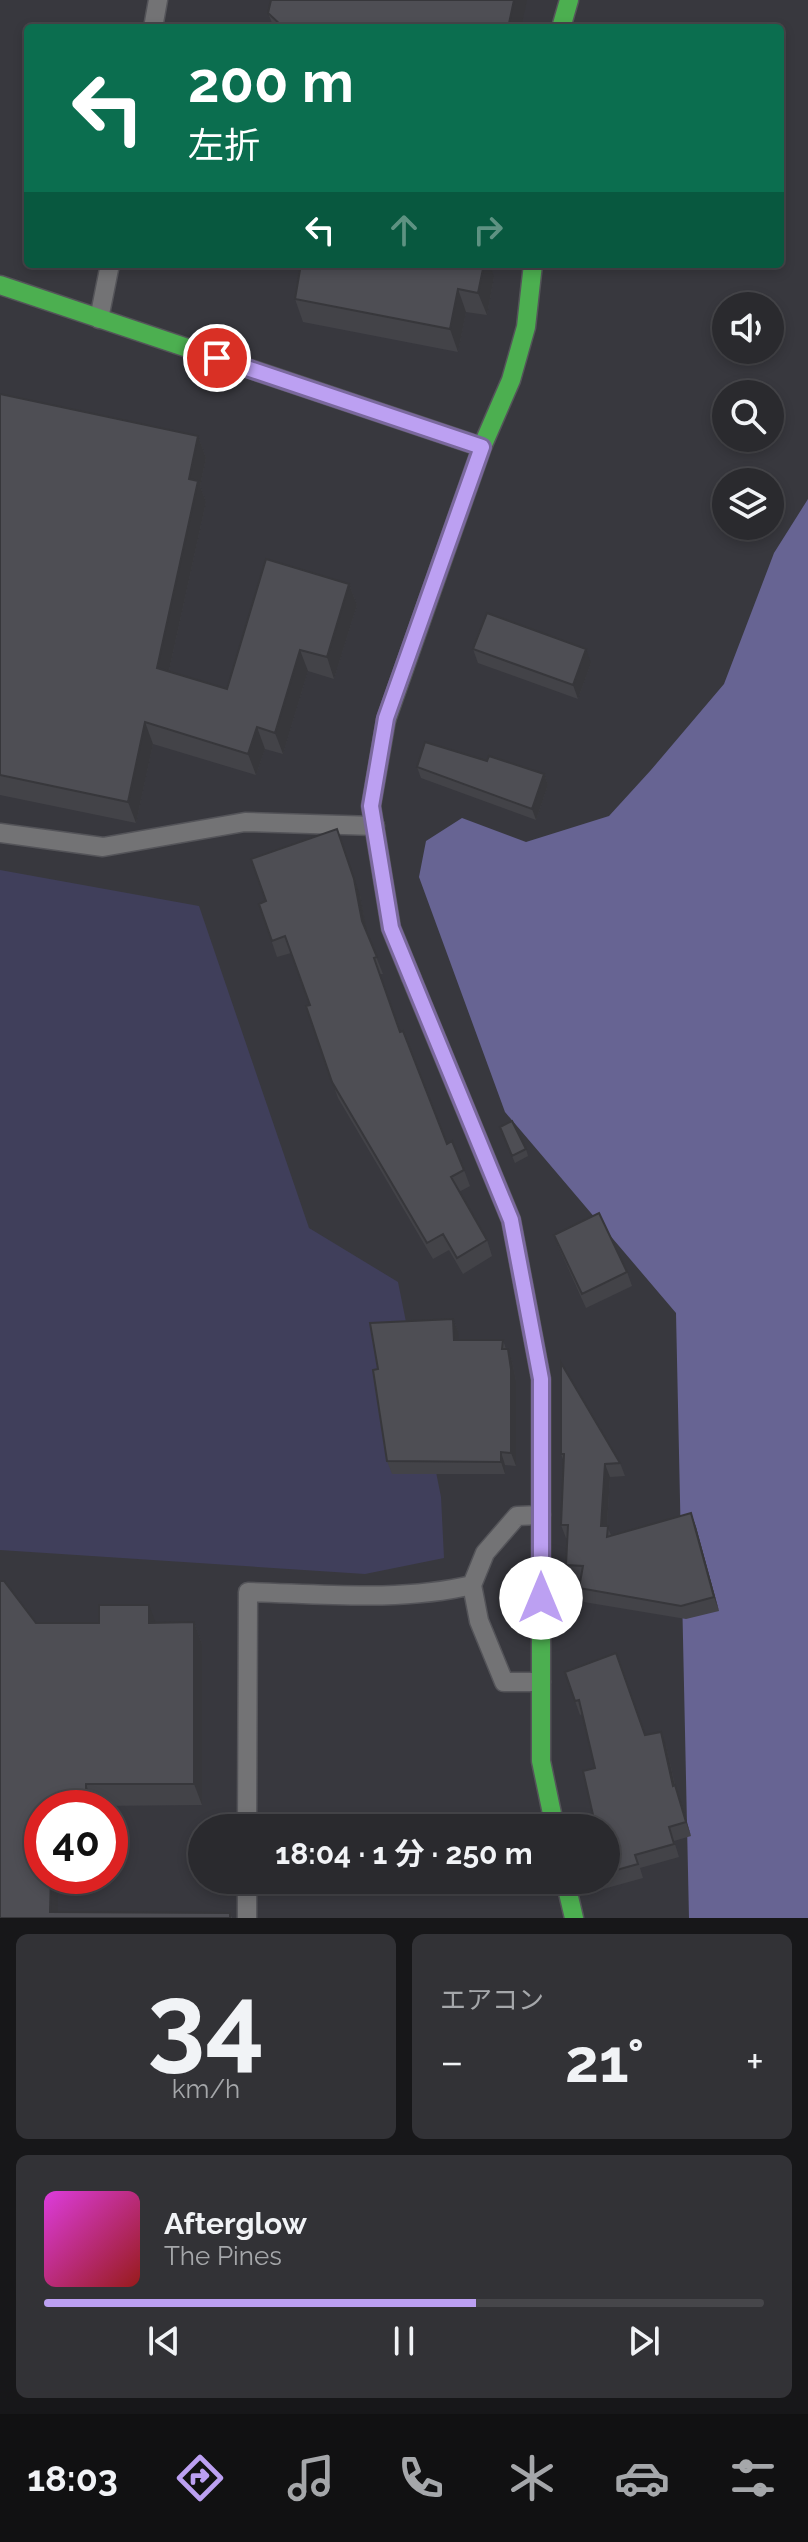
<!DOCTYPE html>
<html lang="ja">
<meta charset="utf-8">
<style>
body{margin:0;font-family:Raleway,"Noto Sans JP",sans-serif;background:#323236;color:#f1f3f6;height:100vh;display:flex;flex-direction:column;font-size:30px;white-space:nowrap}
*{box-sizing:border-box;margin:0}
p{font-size:26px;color:#a5a7aa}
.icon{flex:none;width:44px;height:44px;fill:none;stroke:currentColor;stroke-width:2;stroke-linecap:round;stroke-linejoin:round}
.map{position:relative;height:1918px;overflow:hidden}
.sheet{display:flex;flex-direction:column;gap:16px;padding:16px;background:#171719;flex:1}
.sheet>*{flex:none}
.hud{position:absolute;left:24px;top:24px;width:760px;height:244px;border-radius:8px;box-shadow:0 4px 12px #0003,0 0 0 2px #46464a;background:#0b6e4f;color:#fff;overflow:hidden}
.buttons{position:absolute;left:712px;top:292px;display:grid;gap:16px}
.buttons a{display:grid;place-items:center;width:72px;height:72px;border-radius:50%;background:#2a2a2e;box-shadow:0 4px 12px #0003,0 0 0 2px #46464a;font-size:40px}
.speed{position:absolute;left:24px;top:1790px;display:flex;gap:16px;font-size:40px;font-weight:700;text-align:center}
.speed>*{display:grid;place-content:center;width:104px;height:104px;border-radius:50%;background:#2a2a2e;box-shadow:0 4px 12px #0003,0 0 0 2px #46464a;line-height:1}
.speed .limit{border:12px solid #d22;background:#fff;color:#111}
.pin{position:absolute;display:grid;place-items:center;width:68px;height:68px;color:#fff;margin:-34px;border:4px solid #fff;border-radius:50%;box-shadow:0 2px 8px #0007}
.me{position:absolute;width:88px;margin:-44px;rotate:0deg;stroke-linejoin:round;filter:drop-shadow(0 0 6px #0008)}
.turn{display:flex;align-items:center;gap:28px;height:168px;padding:0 32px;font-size:36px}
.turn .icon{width:104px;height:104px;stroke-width:2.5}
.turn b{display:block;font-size:56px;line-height:68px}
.lanes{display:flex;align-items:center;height:76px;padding:0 32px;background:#0003;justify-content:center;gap:40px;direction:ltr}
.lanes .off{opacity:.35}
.big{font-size:60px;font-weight:700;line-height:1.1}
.sheet .widget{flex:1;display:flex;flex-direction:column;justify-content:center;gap:12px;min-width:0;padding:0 28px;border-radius:12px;background:#323236}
.sheet .dial{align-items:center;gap:0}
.dial b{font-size:104px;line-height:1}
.song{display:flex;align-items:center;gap:24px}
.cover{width:96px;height:96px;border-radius:12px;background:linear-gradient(135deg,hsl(300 70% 55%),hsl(0 70% 35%))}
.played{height:8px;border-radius:4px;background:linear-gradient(90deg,#bca0f2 60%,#46464a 60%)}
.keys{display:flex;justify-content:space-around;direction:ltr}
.heat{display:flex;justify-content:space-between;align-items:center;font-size:44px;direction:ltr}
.sheet .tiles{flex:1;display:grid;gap:16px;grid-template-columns:1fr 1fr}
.widget:last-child{grid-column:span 2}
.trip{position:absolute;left:188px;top:1814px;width:432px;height:80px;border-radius:40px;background:#2a2a2e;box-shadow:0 4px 12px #0003,0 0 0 2px #46464a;font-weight:700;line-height:80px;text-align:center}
.tabs{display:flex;height:128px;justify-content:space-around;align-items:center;background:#111112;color:#a5a7aa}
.tabs .icon{width:56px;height:56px}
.tabs .selected{color:#bca0f2}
.tabs b{font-size:36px;color:#f1f3f6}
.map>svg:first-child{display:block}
</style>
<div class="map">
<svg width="808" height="1918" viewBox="0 0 808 1918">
<rect width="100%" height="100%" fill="#38383e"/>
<!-- green -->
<path fill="#403f5b" d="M0 870 199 906 309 1228 398 1282 441 1497 444 1558 365 1574 0 1550Z"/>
<!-- forest -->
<path fill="#676493" d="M808 499V1918H689L676 1313 505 1112 419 877 426 841 462 818 526 842 609 816 651 770 724 684 774 553Z"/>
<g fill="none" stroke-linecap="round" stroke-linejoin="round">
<!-- lane casing -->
<g stroke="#545459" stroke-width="21">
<path id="lane" d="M153 28 158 0
M99 319 110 264
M0 833 103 847 245 822 375 826
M472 1585 479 1621 504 1682H541
M247 1828 248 1592C322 1594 400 1602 472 1585L485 1553 517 1516 541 1515
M247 1918V1880"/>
</g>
<!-- fast casing -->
<g stroke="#545459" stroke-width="21">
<path id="fast" d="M561 28 569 0
M0 285 482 447
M386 720 482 447 511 380 526 327 533 264
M411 977 511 1220 541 1379V1761L555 1828
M565 1880 574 1918"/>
</g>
<!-- jam casing -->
<g stroke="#545459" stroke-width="21">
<path id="jam" d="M386 720 371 806 391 928 411 977"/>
</g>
<!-- lane -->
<use href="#lane" stroke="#737375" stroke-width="18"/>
<!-- fast -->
<use href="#fast" stroke="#4caf50" stroke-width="18"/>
<!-- jam -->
<use href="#jam" stroke="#c62828" stroke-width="18"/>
</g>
<!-- wall -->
<path fill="#434348" d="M268 13 521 28H274Z
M494 277 487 315 466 312 458 352 303 322 295 299Z
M0 394 198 436 206 458 200 486 206 502 169 671 227 689 349 584 357 605 334 679 308 671 283 754 265 749 256 775 153 744 136 823 0 795Z
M473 649 591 663 578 699 478 663Z
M487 761 544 774 548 785 536 820 421 778 417 767Z
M360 895 367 934 383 974H380L400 1032 447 1144 464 1170 470 1186 459 1192 487 1240 492 1256 463 1274 449 1250 433 1259 338 1098 306 1006 310 1005 291 953 277 957 259 904 266 901Z
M500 1127 526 1149 528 1156 515 1163Z
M554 1235 627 1272 632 1286 586 1308 559 1248Z
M453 1319 458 1331V1340H503L506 1349H508L512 1361 516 1381V1466L505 1465V1474H392L387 1461 378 1369Z
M561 1454 620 1463 625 1476 610 1477 607 1526 611 1535 691 1513 696 1527 719 1611 686 1619 584 1602 579 1588 581 1579 571 1578 566 1565 567 1538H566L561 1525 564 1462Z
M194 1622 202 1644V1805L93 1806 42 1808V1876H58V1912L230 1913 232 1918H0L36 1623Z
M565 1672 645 1735 666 1745 675 1785 680 1799 691 1836 674 1841 679 1857 640 1868 643 1878 596 1891 591 1880H606V1828L595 1768 582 1714 580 1715Z"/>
<!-- shaded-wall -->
<path fill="#37373b" d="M514 0H527L521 28H508Z
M484 264H489L494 277 487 315 478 293Z
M458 289 466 312 458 352 450 329Z
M198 436 206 458 200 486 206 502 165 689 157 668 189 479Z
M349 584 357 605 334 679 327 657Z
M586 649 591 663 578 699 573 685Z
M300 650 308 671 283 754 275 733Z
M145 722 153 744 136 823 128 802Z
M257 727 265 749 256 775 248 754Z
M544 774 548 785 536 820 532 809Z
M337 829 360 895 368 937 362 921Z
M453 1319 458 1331 459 1352 454 1340Z
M508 1349 512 1361 516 1381V1466L511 1453Z
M501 1452 505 1465V1474L501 1462Z
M605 1464 610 1477 606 1540 601 1526Z
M691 1513 696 1527 719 1611 714 1597Z
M149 1605 157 1626 149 1623Z
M194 1622 202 1644V1805L194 1784Z
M661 1732 666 1745 678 1800 673 1786Z
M86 1784 93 1806V1808H86Z
M675 1785 680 1799 691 1836 686 1822Z
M51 1876H58V1918L50 1912Z"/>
<!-- building -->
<path fill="#4e4e54" stroke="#37373b" stroke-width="2" d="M271 0H514L508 28H284L268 13Z
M301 264H484L478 293 458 289 450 329 295 299Z
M0 394 198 436 189 479 198 481 157 668 227 689 266 559 349 584 327 657 300 650 275 733 257 727 248 754 145 722 128 802 0 775Z
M487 613 586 649 573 685 473 649Z
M425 742 487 761 489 756 544 774 532 809 417 767Z
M337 829 354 879 362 921 377 957 374 958 400 1032 403 1031 447 1144 452 1141 464 1170 451 1177 487 1240 457 1258 443 1234 427 1243 332 1082 306 1006 310 1005 285 936 272 941 259 904 266 901 251 859Z
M512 1121 526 1149 512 1156 500 1127Z
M599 1213 627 1272 582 1294 554 1235Z
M453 1319 454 1340H503L502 1349H508L511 1369V1453L501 1452V1462L387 1461 373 1370 378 1369 370 1323Z
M561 1363 620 1463 605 1464 601 1526H608L607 1537 691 1513 714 1597 681 1606 579 1588 583 1566 566 1565 568 1525H561L564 1454H561Z
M0 1581H4L36 1623H99V1605H149V1623L194 1622V1784H86V1808H42V1876H51L50 1912 230 1913V1918H0Z
M616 1653 645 1735 661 1732 673 1786 675 1785 686 1822 669 1827 674 1844 635 1855 638 1864 606 1873V1828H596L583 1771 595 1768 579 1700 575 1701 565 1672Z"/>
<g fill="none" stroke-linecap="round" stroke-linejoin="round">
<!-- route casing -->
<g stroke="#7a689d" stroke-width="20">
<path id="route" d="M217 358 482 447 386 718 371 806 391 928 511 1220 541 1379V1598"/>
</g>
<!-- route -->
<use href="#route" stroke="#bca0f2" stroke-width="14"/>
</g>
</svg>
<div class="buttons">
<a><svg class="icon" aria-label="sound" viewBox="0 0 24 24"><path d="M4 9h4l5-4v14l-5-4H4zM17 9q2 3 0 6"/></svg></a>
<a><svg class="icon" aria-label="search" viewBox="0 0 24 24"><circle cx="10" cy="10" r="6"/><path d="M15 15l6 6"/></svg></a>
<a><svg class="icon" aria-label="layers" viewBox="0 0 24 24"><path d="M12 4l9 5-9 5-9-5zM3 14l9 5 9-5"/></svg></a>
</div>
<div class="speed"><div class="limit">40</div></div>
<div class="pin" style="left:217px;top:358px;background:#d93025"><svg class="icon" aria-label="arrive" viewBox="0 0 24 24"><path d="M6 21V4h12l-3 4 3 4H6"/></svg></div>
<svg class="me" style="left:541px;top:1598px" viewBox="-20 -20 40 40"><circle r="19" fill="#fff"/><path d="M0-13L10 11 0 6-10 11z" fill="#bca0f2"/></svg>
<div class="trip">18:04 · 1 分 · 250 m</div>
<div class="hud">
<div class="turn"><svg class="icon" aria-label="left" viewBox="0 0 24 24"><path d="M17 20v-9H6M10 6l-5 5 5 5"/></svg><div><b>200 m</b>左折</div></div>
<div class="lanes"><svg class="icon" aria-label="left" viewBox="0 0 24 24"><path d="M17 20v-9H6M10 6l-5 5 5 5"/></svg><svg class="icon off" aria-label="ahead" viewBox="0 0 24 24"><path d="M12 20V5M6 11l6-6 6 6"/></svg><svg class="icon off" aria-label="right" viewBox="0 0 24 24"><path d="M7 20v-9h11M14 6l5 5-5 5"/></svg></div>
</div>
</div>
<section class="sheet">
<div class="tiles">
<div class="widget dial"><b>34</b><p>km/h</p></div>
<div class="widget"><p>エアコン</p>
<div class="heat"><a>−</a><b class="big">21°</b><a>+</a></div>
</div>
<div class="widget">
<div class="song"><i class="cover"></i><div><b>Afterglow</b><p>The Pines</p></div></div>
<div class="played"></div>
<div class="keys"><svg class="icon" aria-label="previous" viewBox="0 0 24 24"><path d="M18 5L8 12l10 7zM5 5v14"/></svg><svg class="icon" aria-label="pause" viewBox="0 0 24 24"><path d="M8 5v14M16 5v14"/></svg><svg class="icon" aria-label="next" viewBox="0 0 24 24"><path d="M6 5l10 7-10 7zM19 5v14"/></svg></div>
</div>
</div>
</section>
<nav class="tabs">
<b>18:03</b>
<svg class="icon selected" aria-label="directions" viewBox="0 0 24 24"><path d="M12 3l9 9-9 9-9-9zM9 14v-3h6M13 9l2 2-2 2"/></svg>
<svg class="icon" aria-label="music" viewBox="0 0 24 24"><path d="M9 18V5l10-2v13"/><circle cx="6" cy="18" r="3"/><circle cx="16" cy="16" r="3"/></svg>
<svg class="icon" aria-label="phone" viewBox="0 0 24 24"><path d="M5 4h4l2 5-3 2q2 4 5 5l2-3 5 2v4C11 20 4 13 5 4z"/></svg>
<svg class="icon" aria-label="climate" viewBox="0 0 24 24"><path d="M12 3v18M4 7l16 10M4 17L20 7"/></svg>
<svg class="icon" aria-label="car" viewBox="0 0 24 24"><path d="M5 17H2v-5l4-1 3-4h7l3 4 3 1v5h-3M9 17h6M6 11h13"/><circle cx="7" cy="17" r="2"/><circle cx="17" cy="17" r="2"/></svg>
<svg class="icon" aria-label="filters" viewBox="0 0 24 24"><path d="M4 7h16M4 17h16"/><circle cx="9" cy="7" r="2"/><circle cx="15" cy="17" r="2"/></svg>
</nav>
